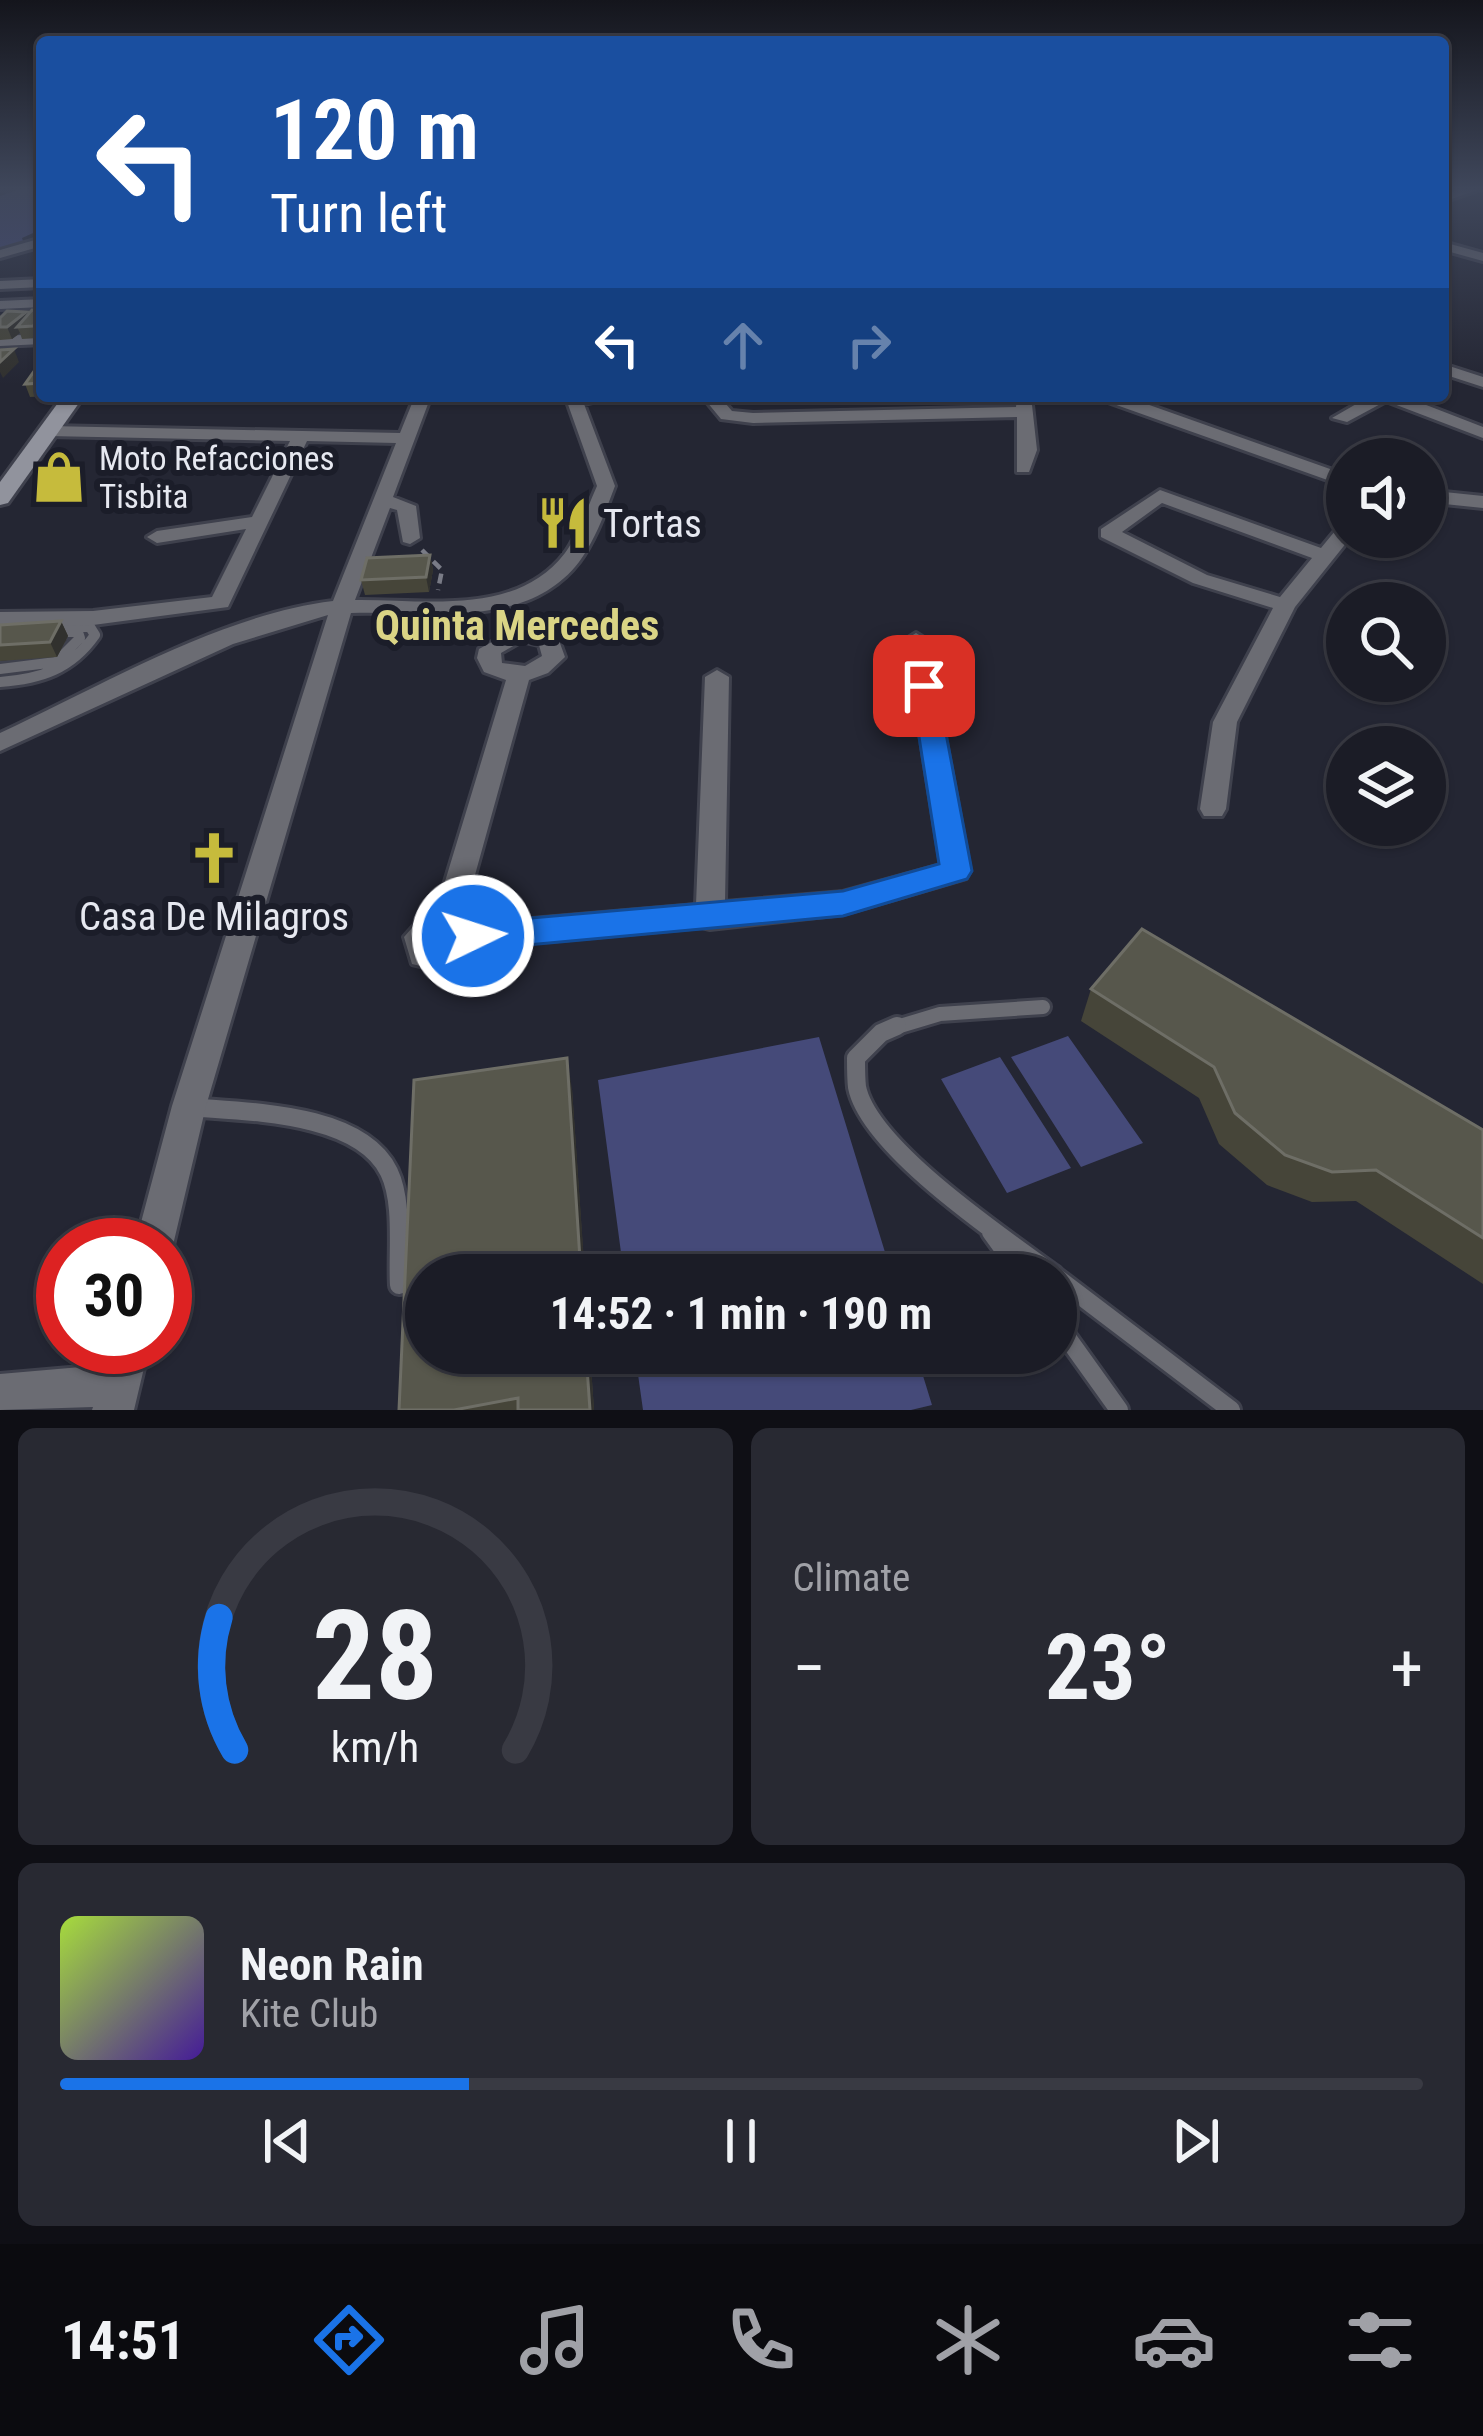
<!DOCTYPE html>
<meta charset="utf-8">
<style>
body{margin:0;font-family:"Roboto Condensed",sans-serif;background:#282932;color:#f1f3f6;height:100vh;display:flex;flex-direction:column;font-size:45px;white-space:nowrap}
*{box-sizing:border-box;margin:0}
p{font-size:39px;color:#a0a1a7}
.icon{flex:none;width:66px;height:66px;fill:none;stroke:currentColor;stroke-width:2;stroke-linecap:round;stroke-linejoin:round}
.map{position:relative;height:1410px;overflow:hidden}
.panel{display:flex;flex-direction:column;gap:18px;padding:18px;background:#0f0f15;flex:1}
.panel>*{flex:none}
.top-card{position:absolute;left:36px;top:36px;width:1413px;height:366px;border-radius:12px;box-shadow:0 3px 9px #0004,0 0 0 3px #393a43;background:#1a4fa0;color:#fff;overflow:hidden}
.fabs{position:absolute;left:1326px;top:438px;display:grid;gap:24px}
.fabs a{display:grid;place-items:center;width:120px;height:120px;border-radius:50%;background:#1b1c26;box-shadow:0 3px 9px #0004,0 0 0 3px #393a43;font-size:60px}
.speed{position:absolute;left:36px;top:1218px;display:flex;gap:24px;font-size:60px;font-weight:700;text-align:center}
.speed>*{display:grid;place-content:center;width:156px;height:156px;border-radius:50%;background:#1b1c26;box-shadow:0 3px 9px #0004,0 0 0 3px #393a43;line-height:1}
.speed .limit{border:18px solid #d22;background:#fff;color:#111}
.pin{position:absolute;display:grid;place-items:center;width:102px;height:102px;color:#fff;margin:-51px;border-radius:24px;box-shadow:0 6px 18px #0006}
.me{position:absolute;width:132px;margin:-66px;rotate:86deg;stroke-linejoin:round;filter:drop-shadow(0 0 9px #0008)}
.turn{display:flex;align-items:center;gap:42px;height:252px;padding:0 36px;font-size:54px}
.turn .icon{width:156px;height:156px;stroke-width:2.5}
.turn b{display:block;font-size:84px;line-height:102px}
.lanes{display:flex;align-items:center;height:114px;padding:0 36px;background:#0003;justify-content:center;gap:60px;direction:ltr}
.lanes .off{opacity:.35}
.big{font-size:90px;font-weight:700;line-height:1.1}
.panel .widget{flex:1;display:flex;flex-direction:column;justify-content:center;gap:18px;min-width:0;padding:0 42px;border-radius:18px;background:#282932}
.panel .dial{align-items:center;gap:0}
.dial svg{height:312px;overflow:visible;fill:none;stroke:#393a43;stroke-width:7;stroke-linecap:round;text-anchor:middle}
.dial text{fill:#f1f3f6;stroke:none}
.song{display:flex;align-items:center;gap:36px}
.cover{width:144px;height:144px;border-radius:18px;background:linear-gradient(135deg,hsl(80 70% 55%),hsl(260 70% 35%))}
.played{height:12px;border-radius:6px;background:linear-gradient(90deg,#1a73e8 30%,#393a43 30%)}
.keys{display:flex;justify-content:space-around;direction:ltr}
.heat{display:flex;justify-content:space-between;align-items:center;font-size:66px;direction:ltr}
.panel .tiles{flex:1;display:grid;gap:18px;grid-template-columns:1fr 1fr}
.widget:last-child{grid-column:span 2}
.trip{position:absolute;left:405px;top:1254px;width:672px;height:120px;border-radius:60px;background:#1b1c26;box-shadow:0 3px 9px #0004,0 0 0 3px #393a43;font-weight:700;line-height:120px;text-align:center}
.tab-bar{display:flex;height:192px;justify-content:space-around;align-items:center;background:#0b0b0f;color:#a0a1a7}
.tab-bar .icon{width:84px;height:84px}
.tab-bar .selected{color:#1a73e8}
.tab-bar b{font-size:54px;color:#f1f3f6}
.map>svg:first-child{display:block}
</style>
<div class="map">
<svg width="1483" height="1410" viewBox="0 0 1483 1410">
<rect width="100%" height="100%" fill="#242633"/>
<!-- green -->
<path fill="#454a79" d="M24 188H42V229L22 238 24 244 0 251V196Z
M1068 1036 1143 1143 1081 1167 1011 1057Z
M819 1037 892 1275H624L598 1080Z
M1000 1057 1071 1168 1007 1193 941 1079Z
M635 1353H916L932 1405 911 1410H643Z"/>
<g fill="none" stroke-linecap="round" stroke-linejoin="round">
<!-- service-far2 casing -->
<g stroke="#3f414d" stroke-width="16">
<path id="service-far2" d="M0 669 56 662 80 638 78 632H64
M0 682C41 679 71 669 95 635L90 627H47"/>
</g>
<!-- service-far1 casing -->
<g stroke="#3f414d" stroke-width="20">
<path id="service-far1" d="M890 1029 940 1014 1043 1007"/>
</g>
<!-- service casing -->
<g stroke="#3f414d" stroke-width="24">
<path id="service" d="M897 1026 881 1033 856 1058C856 1067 856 1078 857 1087 869 1148 1004 1238 1054 1275
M190 1107C247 1112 360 1112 389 1172 404 1203 397 1252 399 1285
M991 1232 1022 1275
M1056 1277 1231 1410
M1056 1322 1119 1410"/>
</g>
<!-- minor casing -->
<g stroke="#3f414d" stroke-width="6">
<path id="minor" d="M1466 188H1483L1443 202V194Z
M42 238V246L0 258V250Z
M1443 242 1483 253V261L1443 250Z
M42 279V287L0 289V281Z
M42 299V307L0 309V301Z
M42 334V344L0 346V336Z
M1443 364 1483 377V387L1443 374Z
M415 396H431L393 497 416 506 420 538 410 544 403 542 397 510 390 508 355 600C425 599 516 617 565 553 579 534 587 508 597 486L565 396H617L584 404 615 486C605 512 596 539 579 562 526 631 427 610 351 613L206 1106 173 1245 165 1259V1245H135L172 1106 328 615 233 644 0 751V733C103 685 220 615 333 601L396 443 307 441 228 607 93 625 0 626V612L93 611 212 597 246 529 157 543 147 537 157 531 252 517 290 441 48 436 39 431 48 426 400 433Z
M702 396H719L732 411 753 413 1016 407 1017 396H1031L1037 450 1029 472H1017V417L753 423 721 419Z
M1107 396H1124L1347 475V487L1108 402Z
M1370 396H1403L1483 427V438L1386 401 1347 422 1332 418Z
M1160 490 1321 548 1340 525 1347 523V537H1351L1295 607 1237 722 1226 809 1222 816H1204L1200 809 1213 722 1273 608 1193 583 1101 537V529ZM1162 503 1312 558 1280 597 1207 575 1122 532Z
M1425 490 1483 496V508L1425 502Z
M519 627 557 635 565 657 548 673 529 680 465 911 480 918 483 923 696 905 705 677 717 670 729 677 725 902 843 892 941 865 905 640 916 633 927 640 970 871 966 878 843 914 710 929 702 927 484 947 480 955 447 972 412 964 404 937 426 912 437 908 506 680 484 672 477 658 479 649ZM522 641 539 645 542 656 525 666 502 663 501 653ZM445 929 455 932 454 941 444 947 436 946 435 940Z
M109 1347H149L134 1410H92L93 1407 0 1410V1374L104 1365Z"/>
</g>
<!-- secondary casing -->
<g stroke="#3f414d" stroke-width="6">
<path id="secondary" d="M63 396H84L8 503 0 505V482Z"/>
</g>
<!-- path -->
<path stroke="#797b86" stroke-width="4.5" stroke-dasharray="10 6" stroke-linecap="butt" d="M422 550 442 570 438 590"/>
<!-- service-far2 -->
<use href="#service-far2" stroke="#6b6c73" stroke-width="10"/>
<!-- service-far1 -->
<use href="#service-far1" stroke="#6b6c73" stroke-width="14"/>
<!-- service -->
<use href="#service" stroke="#6b6c73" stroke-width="18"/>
<!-- minor -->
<use href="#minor" fill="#6b6c73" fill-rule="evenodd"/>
<!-- secondary -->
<use href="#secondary" fill="#91939d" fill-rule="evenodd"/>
</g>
<!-- wall -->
<path fill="#464539" d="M42 311V347L38 338 22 339 20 333 12 339 0 340V314L1 317 26 312 27 316Z
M42 352V396H50L30 397 25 384 38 370 34 360Z
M430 555 433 570 429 592 365 595 361 580Z
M61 621 68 636 57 657 0 661V625Z
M1091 989 1483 1130V1284L1356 1201 1312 1202 1267 1185 1219 1144 1199 1098 1081 1021Z
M572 1089 594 1410H399Z"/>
<!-- shaded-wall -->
<path fill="#31312e" d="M26 312 31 325 17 327 20 333 12 339 7 327Z
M42 319V335L38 338 33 326Z
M14 349 19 362 3 378 0 372V362Z
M430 555 433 570 429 592 426 577Z
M61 621 68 636 57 657 50 642Z
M567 1058 572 1089 585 1275H581Z
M586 1353H590L594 1410H590Z"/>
<!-- building -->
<path fill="#57574c" stroke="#6e6e66" stroke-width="3" d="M32 310 42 311V319L33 326 17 327Z
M7 311 26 312 7 327H0V318Z
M14 349 0 362V350Z
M42 369V383L25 384 35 370Z
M430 555 426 577 361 580 367 558Z
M61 621 50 642 0 645V625Z
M1142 929 1483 1130V1238L1376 1170 1332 1172 1285 1155 1235 1113 1214 1067 1091 989Z
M567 1058 581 1275H426V1353H586L590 1410H518V1398L454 1410H399L414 1080Z"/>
<!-- sky -->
<linearGradient id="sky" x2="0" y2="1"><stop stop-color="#14151c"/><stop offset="0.49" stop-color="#3f475b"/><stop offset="1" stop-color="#3f475b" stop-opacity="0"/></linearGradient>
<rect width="1483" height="385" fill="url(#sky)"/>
<!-- route -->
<path fill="#1a73e8" stroke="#114b97" stroke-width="3" d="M924 678 937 686 972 871 967 879 843 916 473 950 461 946 456 936 461 927 473 923 843 891 939 864 911 686Z"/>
<!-- icons -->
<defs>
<g id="shop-bare" transform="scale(4.14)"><path d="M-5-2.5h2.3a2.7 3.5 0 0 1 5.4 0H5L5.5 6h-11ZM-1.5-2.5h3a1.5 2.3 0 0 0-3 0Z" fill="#c6bb3c" stroke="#1b1d29" stroke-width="2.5" paint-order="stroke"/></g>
<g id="restaurant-bare" transform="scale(4.14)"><path d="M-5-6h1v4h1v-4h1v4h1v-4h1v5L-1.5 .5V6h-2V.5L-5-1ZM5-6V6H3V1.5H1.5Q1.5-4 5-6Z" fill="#c6bb3c" stroke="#1b1d29" stroke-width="2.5" paint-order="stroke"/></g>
<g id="church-bare" transform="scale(4.14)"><path d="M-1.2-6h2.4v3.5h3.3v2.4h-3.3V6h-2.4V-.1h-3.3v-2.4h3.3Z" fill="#c6bb3c" stroke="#1b1d29" stroke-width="2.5" paint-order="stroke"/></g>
</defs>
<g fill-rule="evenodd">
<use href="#shop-bare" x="59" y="477"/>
<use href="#restaurant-bare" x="563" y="523"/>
<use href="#church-bare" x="214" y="858"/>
</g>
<g text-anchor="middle" stroke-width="12" stroke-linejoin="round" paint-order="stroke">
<!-- far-poi labels -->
<g font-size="33" fill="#e6e8f0" stroke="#1b1d29" text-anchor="start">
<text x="99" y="470">Moto Refacciones<tspan x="99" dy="38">Tisbita</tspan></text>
</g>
<!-- poi labels -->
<g font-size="39" fill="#e6e8f0" stroke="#1b1d29" text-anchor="start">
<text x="603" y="537">Tortas</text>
<text x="214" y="930" text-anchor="middle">Casa De Milagros</text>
</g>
<!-- neighbourhood labels -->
<g font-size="42" font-weight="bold" fill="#dad485" stroke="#1b1d29">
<text x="517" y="640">Quinta Mercedes</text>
</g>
</g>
</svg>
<div class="fabs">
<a><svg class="icon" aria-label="sound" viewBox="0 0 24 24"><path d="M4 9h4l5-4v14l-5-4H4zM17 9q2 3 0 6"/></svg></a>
<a><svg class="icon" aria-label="search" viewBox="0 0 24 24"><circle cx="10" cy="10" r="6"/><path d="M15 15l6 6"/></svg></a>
<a><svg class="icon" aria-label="layers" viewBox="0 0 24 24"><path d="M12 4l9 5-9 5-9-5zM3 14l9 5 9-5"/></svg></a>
</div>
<div class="speed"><div class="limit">30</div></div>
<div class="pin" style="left:924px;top:686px;background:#d93025"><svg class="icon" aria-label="arrive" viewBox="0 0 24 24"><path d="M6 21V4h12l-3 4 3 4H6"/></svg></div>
<svg class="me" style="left:473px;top:936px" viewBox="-20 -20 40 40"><circle r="17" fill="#1a73e8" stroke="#fff" stroke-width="3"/><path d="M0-11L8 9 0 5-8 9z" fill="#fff"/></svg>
<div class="trip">14:52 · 1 min · 190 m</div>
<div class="top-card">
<div class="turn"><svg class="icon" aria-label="left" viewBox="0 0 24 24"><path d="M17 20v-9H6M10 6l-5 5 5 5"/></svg><div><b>120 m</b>Turn left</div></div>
<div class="lanes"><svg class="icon" aria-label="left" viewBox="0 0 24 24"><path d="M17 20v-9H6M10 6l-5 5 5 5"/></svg><svg class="icon off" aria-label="ahead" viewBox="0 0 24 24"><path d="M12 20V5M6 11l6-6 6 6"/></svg><svg class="icon off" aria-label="right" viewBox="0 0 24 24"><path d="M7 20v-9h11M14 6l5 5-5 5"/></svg></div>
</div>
</div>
<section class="panel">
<div class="tiles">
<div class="widget dial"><svg viewBox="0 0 100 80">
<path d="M14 69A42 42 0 1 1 86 69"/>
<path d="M14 69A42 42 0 0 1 10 35" stroke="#1a73e8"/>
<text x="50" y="56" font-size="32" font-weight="700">28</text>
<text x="50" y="72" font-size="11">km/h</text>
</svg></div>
<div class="widget"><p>Climate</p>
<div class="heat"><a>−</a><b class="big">23°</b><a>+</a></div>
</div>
<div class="widget">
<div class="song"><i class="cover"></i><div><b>Neon Rain</b><p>Kite Club</p></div></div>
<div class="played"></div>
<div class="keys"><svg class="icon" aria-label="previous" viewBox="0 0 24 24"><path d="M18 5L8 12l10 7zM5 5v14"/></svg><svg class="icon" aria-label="pause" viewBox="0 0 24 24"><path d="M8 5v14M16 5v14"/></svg><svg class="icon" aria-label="next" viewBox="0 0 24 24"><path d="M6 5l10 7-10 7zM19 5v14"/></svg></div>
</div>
</div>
</section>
<nav class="tab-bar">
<b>14:51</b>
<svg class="icon selected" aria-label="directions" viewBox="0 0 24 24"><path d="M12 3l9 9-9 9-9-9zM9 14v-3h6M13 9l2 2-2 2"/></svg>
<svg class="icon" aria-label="music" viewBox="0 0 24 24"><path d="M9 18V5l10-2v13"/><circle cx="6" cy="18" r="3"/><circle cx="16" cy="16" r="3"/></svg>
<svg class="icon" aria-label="phone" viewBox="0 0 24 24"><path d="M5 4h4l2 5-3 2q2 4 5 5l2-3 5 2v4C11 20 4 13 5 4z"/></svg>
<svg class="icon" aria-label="climate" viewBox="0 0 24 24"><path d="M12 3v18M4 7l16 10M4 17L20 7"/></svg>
<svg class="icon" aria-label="car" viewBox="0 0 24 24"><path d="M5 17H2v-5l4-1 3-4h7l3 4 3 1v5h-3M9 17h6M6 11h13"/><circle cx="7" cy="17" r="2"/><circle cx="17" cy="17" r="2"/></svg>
<svg class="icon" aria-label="filters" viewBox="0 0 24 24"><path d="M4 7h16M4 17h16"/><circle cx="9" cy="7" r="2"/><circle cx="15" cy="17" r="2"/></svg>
</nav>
